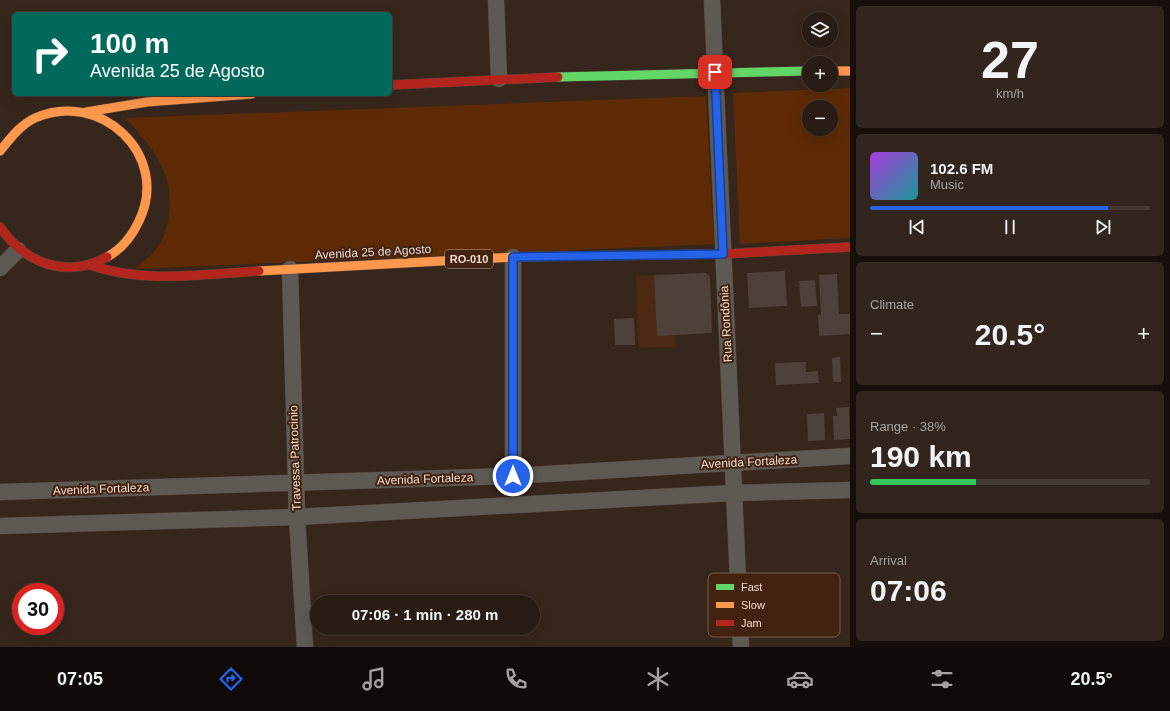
<!DOCTYPE html>
<meta charset="utf-8">
<style>
body{margin:0;font-family:Helvetica,sans-serif;background:#31251d;color:#f1f3f6;height:100vh;display:flex;flex-direction:column;font-size:15px;white-space:nowrap}
*{box-sizing:border-box;margin:0}
p{font-size:13px;color:#a5a1a0}
.icon{flex:none;width:22px;height:22px;fill:none;stroke:currentColor;stroke-width:2;stroke-linecap:round;stroke-linejoin:round}
.map{position:relative;flex:1;overflow:hidden}
.details{display:flex;flex-direction:column;gap:6px;padding:6px;background:#170f0b;width:320px}
.details>*{flex:none}
.hud{position:absolute;left:12px;top:12px;width:380px;height:84px;border-radius:6px;box-shadow:0 4px 16px #0002,0 0 0 1px #453a34;background:#00695c;color:#fff;overflow:hidden}
.fabs{position:absolute;left:802px;top:12px;display:grid;gap:8px}
.fabs a{display:grid;place-items:center;width:36px;height:36px;border-radius:50%;background:#291c14;box-shadow:0 4px 16px #0002,0 0 0 1px #453a34;font-size:20px}
.speed{position:absolute;left:12px;top:583px;display:flex;gap:8px;font-size:20px;font-weight:700;text-align:center}
.speed>*{display:grid;place-content:center;width:52px;height:52px;border-radius:50%;background:#291c14;box-shadow:0 4px 16px #0002,0 0 0 1px #453a34;line-height:1}
.speed .limit{border:6px solid #d22;background:#fff;color:#111}
.pin{position:absolute;display:grid;place-items:center;width:34px;height:34px;color:#fff;margin:-17px;border-radius:8px;box-shadow:0 2px 6px #0006}
.me{position:absolute;width:44px;margin:-22px;rotate:0deg;stroke-linejoin:round;filter:drop-shadow(0 0 3px #0008)}
.turn{display:flex;align-items:center;gap:14px;height:84px;padding:0 12px;font-size:18px}
.turn .icon{width:52px;height:52px;stroke-width:2.5}
.turn b{display:block;font-size:28px;line-height:34px}
.big{font-size:30px;font-weight:700;line-height:1.1}
.details .tile{flex:1;display:flex;flex-direction:column;justify-content:center;gap:6px;min-width:0;padding:0 14px;border-radius:6px;background:#31251d}
.details .dial{align-items:center;gap:0}
.dial b{font-size:52px;line-height:1}
.song{display:flex;align-items:center;gap:12px}
.cover{width:48px;height:48px;border-radius:6px;background:linear-gradient(135deg,hsl(280 70% 55%),hsl(180 70% 35%))}
.played{height:4px;border-radius:2px;background:linear-gradient(90deg,#2563eb 85%,#453a34 85%)}
.keys{display:flex;justify-content:space-around;direction:ltr}
.heat{display:flex;justify-content:space-between;align-items:center;font-size:22px;direction:ltr}
.charge{height:6px;border-radius:3px;background:linear-gradient(90deg,#34c759 38%,#453a34 0)}
.trip{position:absolute;left:310px;top:595px;width:230px;height:40px;border-radius:20px;background:#291c14;box-shadow:0 4px 16px #0002,0 0 0 1px #453a34;font-weight:700;line-height:40px;text-align:center}
.dock{display:flex;height:64px;justify-content:space-around;align-items:center;background:#100b08;color:#a5a1a0}
.dock .icon{width:28px;height:28px}
.dock .selected{color:#2563eb}
.dock b{font-size:18px;color:#f1f3f6}
main{display:flex;flex:1;min-height:0}
.map>svg:first-child{display:block}
</style>
<main>
<div class="map">
<svg width="850" height="647" viewBox="0 0 850 647">
<rect width="100%" height="100%" fill="#37261b"/>
<!-- built -->
<path fill="#4c2913" d="M654 275 657 335H675V347L639 348 636 276Z"/>
<!-- green -->
<path fill="#5e2b06" fill-rule="evenodd" d="M850 88V238L740 244 733 93ZM809 107H831V129H809Z
M706 96 714 244 134 269C140 264 146 260 151 255 171 235 174 199 165 174 158 153 140 135 126 118Z"/>
<!-- building -->
<path fill="#50403a" d="M785 271 787 306 749 308 747 273Z
M706 273 710 277 712 333 657 336 654 275Z
M837 274 839 314H850V334L819 336 818 315H821L819 275Z
M815 280 817 306 801 307 799 281Z
M634 318 635 345H615L614 319Z
M840 357 841 382H833L832 358Z
M806 362V372L818 371 819 383 776 385 775 363Z
M849 407 850 439 834 440 833 416H837L836 408Z
M824 413 825 440 808 441 807 414Z"/>
<g fill="none" stroke-linecap="round" stroke-linejoin="round">
<!-- street casing -->
<g stroke="#52443a" stroke-width="17">
<path id="street" d="M496 0 499 79
M712 0 741 647
M513 257V476
M0 268 18 250
M290 269 297 517 305 647
M0 492 513 476 850 456
M0 526 297 517 733 493 850 490"/>
</g>
<!-- fast casing -->
<g stroke="#52443a" stroke-width="10">
<path id="fast" d="M558 77 809 71"/>
</g>
<!-- slow casing -->
<g stroke="#52443a" stroke-width="10">
<path id="slow" d="M831 71H850
M86 112 147 102 252 94
M0 151C10 139 20 125 35 118 100 89 171 155 139 221 132 236 122 249 107 257
M259 271 513 257 582 256"/>
</g>
<!-- jam casing -->
<g stroke="#52443a" stroke-width="10">
<path id="jam" d="M390 85 558 77
M0 227C26 264 66 279 107 257
M582 256 723 254 850 247
M90 265C144 284 203 274 259 271"/>
</g>
<!-- street -->
<use href="#street" stroke="#5e5a53" stroke-width="16"/>
<!-- fast -->
<use href="#fast" stroke="#63d668" stroke-width="9"/>
<!-- slow -->
<use href="#slow" stroke="#ff974d" stroke-width="9"/>
<!-- jam -->
<use href="#jam" stroke="#b3261e" stroke-width="9"/>
</g>
<g fill="none" stroke-linecap="round" stroke-linejoin="round">
<!-- route casing -->
<g stroke="#184099" stroke-width="10">
<path id="route" d="M513 476V257L723 254 715 72"/>
</g>
<!-- route -->
<use href="#route" stroke="#2563eb" stroke-width="7"/>
</g>
<g text-anchor="middle" stroke-width="4" stroke-linejoin="round" paint-order="stroke">
<!-- shield labels -->
<rect fill="#422210" stroke="#bca496" stroke-width="1" x="445" y="250" width="48" height="18" rx="3"/>
<g font-size="11" font-weight="bold" fill="#f1dbd0">
<text x="469" y="263">RO-010</text>
</g>
<!-- street labels -->
<g font-size="12" fill="#f1dbd0" stroke="#422210">
<text transform="translate(373 252) rotate(-3)" y="4">Avenida 25 de Agosto</text>
<text transform="translate(726 324) rotate(-93)" y="4">Rua Rondônia</text>
<text transform="translate(295 458) rotate(-92)" y="4">Travessa Patrocinio</text>
<text transform="translate(749 462) rotate(-3)" y="4">Avenida Fortaleza</text>
<text transform="translate(425 479) rotate(-2)" y="4">Avenida Fortaleza</text>
<text transform="translate(101 489) rotate(-2)" y="4">Avenida Fortaleza</text>
</g>
</g>
<!-- legend -->
<rect x="708" y="573" width="132" height="64" rx="6" fill="#422210" stroke="#775a4a" stroke-width="1"/>
<rect x="716" y="584" width="18" height="6" fill="#63d668"/>
<rect x="716" y="602" width="18" height="6" fill="#ff974d"/>
<rect x="716" y="620" width="18" height="6" fill="#b3261e"/>
<g font-size="11" fill="#f1dbd0">
<text x="741" y="591">Fast</text>
<text x="741" y="609">Slow</text>
<text x="741" y="627">Jam</text>
</g>
</svg>
<div class="fabs">
<a><svg class="icon" aria-label="layers" viewBox="0 0 24 24"><path d="M12 4l9 5-9 5-9-5zM3 14l9 5 9-5"/></svg></a>
<a>+</a>
<a>−</a>
</div>
<div class="speed"><div class="limit">30</div></div>
<div class="pin" style="left:715px;top:72px;background:#d93025"><svg class="icon" aria-label="arrive" viewBox="0 0 24 24"><path d="M6 21V4h12l-3 4 3 4H6"/></svg></div>
<svg class="me" style="left:513px;top:476px" viewBox="-20 -20 40 40"><circle r="17" fill="#2563eb" stroke="#fff" stroke-width="3"/><path d="M0-11L8 9 0 5-8 9z" fill="#fff"/></svg>
<div class="trip">07:06 · 1 min · 280 m</div>
<div class="hud">
<div class="turn"><svg class="icon" aria-label="right" viewBox="0 0 24 24"><path d="M7 20v-9h11M14 6l5 5-5 5"/></svg><div><b>100 m</b>Avenida 25 de Agosto</div></div>
</div>
</div>
<section class="details">
<div class="tile dial"><b>27</b><p>km/h</p></div>
<div class="tile">
<div class="song"><i class="cover"></i><div><b>102.6 FM</b><p>Music</p></div></div>
<div class="played"></div>
<div class="keys"><svg class="icon" aria-label="previous" viewBox="0 0 24 24"><path d="M18 5L8 12l10 7zM5 5v14"/></svg><svg class="icon" aria-label="pause" viewBox="0 0 24 24"><path d="M8 5v14M16 5v14"/></svg><svg class="icon" aria-label="next" viewBox="0 0 24 24"><path d="M6 5l10 7-10 7zM19 5v14"/></svg></div>
</div>
<div class="tile"><p>Climate</p>
<div class="heat"><a>−</a><b class="big">20.5°</b><a>+</a></div>
</div>
<div class="tile"><p>Range · 38%</p><b class="big">190 km</b><div class="charge"></div></div>
<div class="tile"><p>Arrival</p><b class="big">07:06</b></div>
</section>
</main>
<nav class="dock">
<b>07:05</b>
<svg class="icon selected" aria-label="directions" viewBox="0 0 24 24"><path d="M12 3l9 9-9 9-9-9zM9 14v-3h6M13 9l2 2-2 2"/></svg>
<svg class="icon" aria-label="music" viewBox="0 0 24 24"><path d="M9 18V5l10-2v13"/><circle cx="6" cy="18" r="3"/><circle cx="16" cy="16" r="3"/></svg>
<svg class="icon" aria-label="phone" viewBox="0 0 24 24"><path d="M5 4h4l2 5-3 2q2 4 5 5l2-3 5 2v4C11 20 4 13 5 4z"/></svg>
<svg class="icon" aria-label="climate" viewBox="0 0 24 24"><path d="M12 3v18M4 7l16 10M4 17L20 7"/></svg>
<svg class="icon" aria-label="car" viewBox="0 0 24 24"><path d="M5 17H2v-5l4-1 3-4h7l3 4 3 1v5h-3M9 17h6M6 11h13"/><circle cx="7" cy="17" r="2"/><circle cx="17" cy="17" r="2"/></svg>
<svg class="icon" aria-label="filters" viewBox="0 0 24 24"><path d="M4 7h16M4 17h16"/><circle cx="9" cy="7" r="2"/><circle cx="15" cy="17" r="2"/></svg>
<b>20.5°</b>
</nav>
